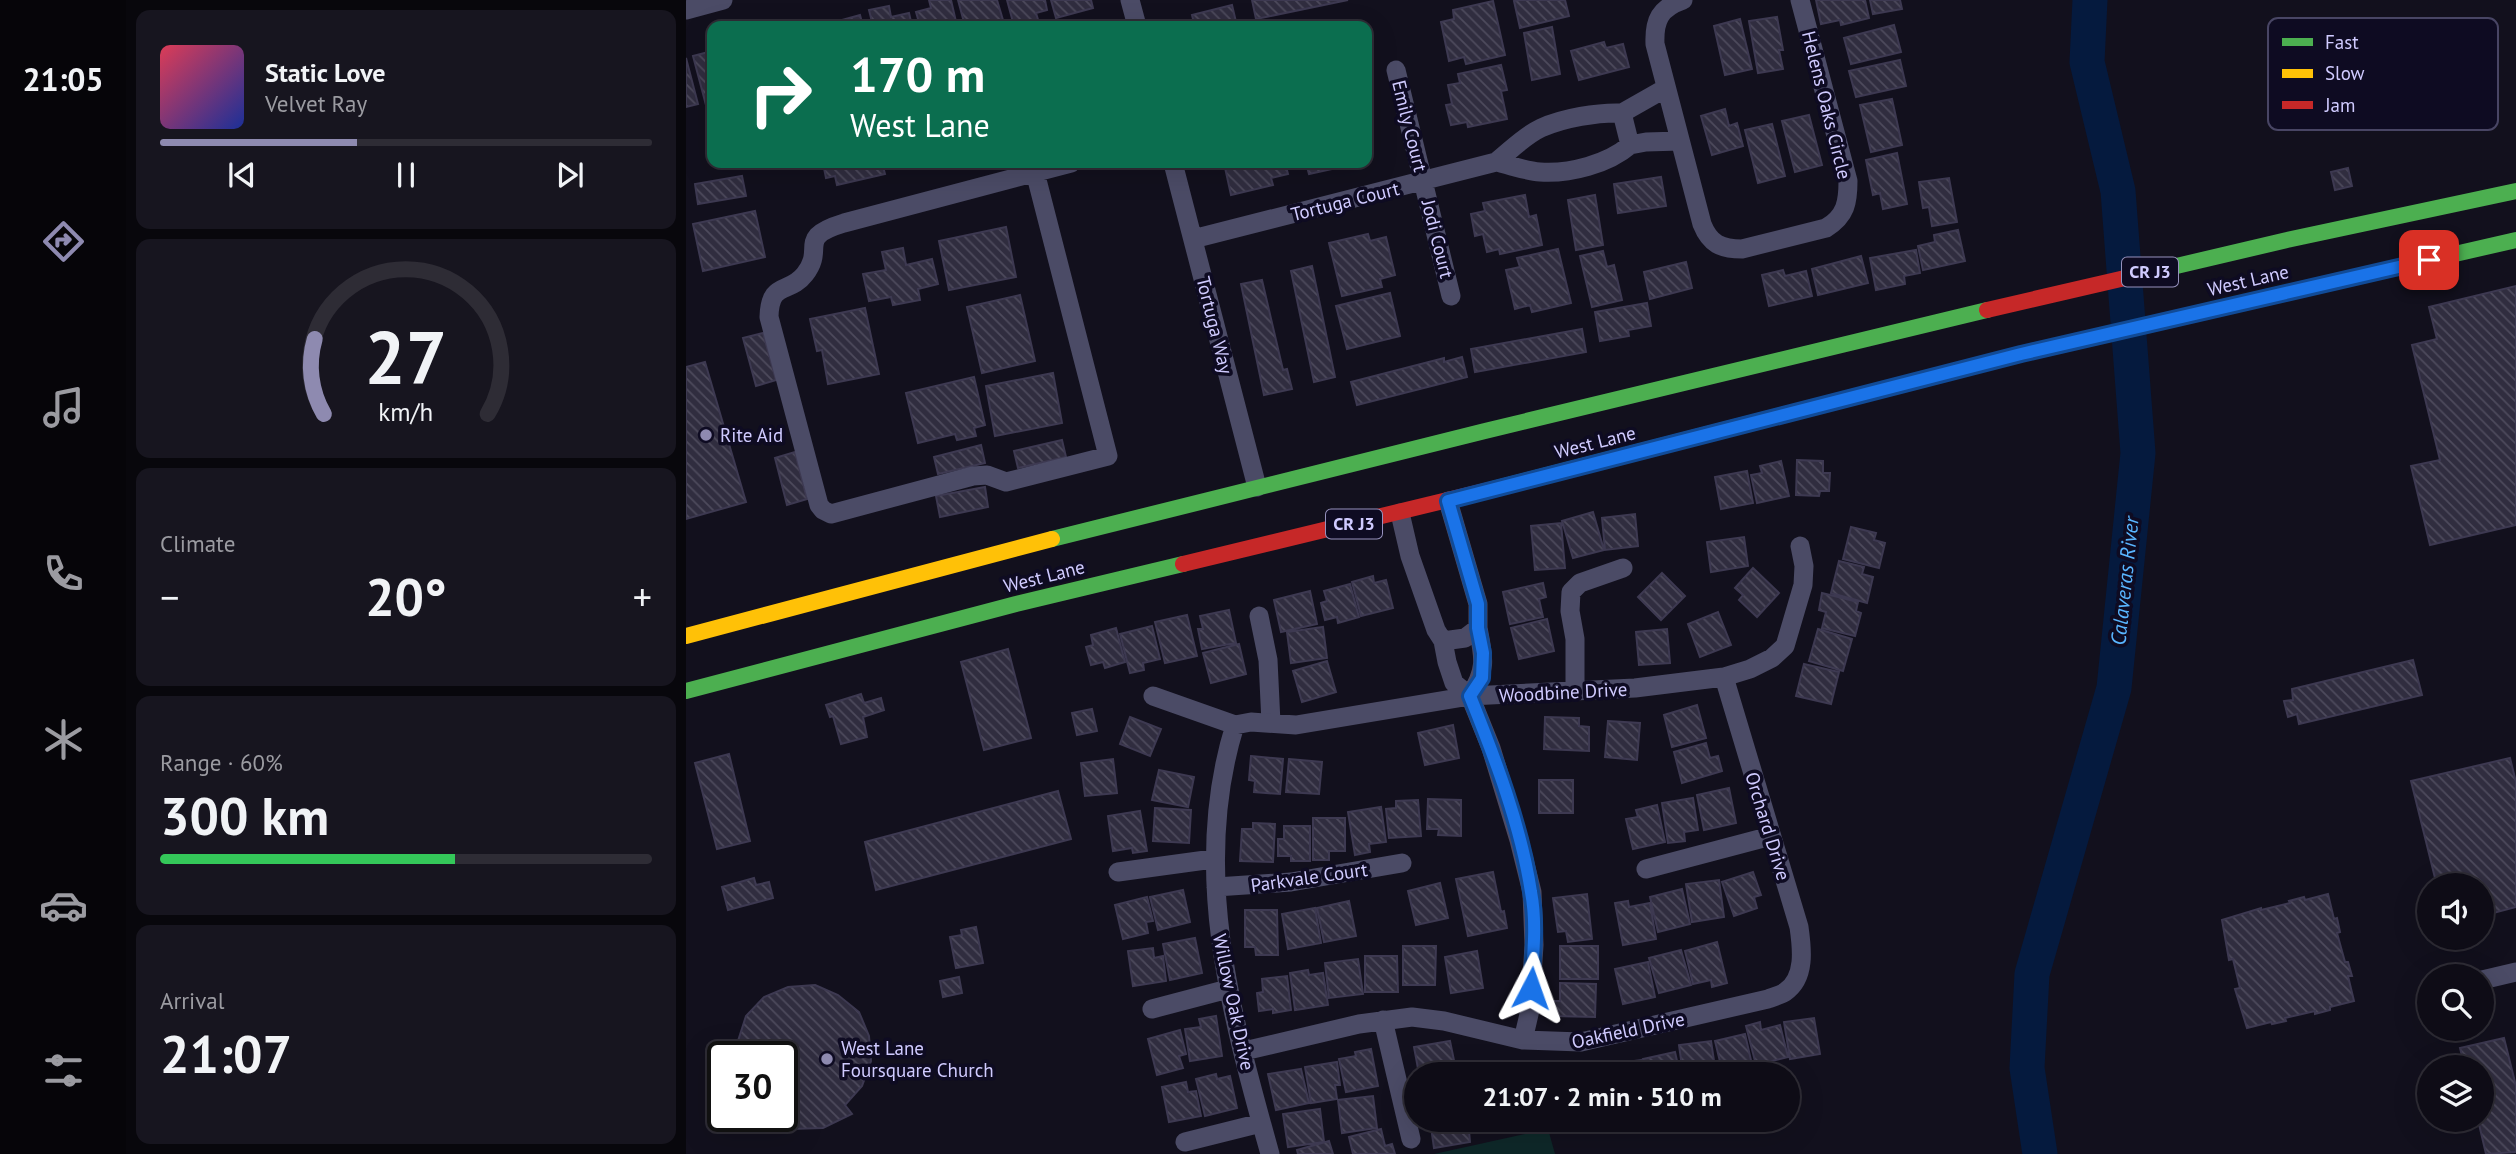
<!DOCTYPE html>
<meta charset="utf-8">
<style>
body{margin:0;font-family:"PT Sans",sans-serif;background:#17151f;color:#f1f3f6;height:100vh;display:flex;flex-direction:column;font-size:26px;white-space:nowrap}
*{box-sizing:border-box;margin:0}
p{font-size:23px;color:#9b9ba1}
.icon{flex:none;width:38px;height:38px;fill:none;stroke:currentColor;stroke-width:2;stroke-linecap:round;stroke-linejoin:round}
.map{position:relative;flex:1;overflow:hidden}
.panel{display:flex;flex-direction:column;gap:10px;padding:10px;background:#08070c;width:560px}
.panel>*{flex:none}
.top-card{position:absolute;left:21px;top:21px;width:665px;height:147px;border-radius:14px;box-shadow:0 7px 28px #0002,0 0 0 2px #2e2c35;background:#0b6e4f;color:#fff;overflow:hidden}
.controls{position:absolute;left:1731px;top:873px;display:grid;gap:14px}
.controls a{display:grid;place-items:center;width:77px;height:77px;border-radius:50%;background:#0e0c16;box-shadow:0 7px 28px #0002,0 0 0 2px #2e2c35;font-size:35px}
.speed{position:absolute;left:21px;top:1041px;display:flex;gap:14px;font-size:35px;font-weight:700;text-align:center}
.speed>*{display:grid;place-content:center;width:91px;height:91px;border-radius:50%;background:#0e0c16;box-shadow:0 7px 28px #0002,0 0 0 2px #2e2c35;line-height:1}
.speed .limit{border:4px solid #111;border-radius:10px;background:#fff;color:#111}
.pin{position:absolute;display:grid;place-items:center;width:60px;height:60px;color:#fff;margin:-30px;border-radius:14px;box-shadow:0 4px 10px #0006}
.me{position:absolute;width:77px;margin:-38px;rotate:4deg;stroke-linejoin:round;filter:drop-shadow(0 0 5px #0008)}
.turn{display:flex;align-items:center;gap:24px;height:147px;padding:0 28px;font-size:32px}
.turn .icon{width:91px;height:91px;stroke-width:2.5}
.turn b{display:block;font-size:49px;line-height:60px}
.big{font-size:52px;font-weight:600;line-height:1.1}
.panel .card{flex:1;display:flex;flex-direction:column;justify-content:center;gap:10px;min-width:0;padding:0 24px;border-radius:14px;background:#17151f}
.panel .dial{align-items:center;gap:0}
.dial svg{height:182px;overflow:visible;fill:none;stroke:#2e2c35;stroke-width:7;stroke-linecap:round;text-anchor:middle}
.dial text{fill:#f1f3f6;stroke:none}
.song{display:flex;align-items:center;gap:21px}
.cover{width:84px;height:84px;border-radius:10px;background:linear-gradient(135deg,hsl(350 70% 55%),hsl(230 70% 35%))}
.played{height:7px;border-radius:4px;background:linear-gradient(90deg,#8e8ab0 40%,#2e2c35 40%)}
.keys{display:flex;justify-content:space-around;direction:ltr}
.heat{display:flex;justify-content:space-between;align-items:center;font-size:38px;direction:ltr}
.charge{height:10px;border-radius:5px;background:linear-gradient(90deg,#34c759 60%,#2e2c35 0)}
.trip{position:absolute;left:718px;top:1062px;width:396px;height:70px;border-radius:35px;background:#0e0c16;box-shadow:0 7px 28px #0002,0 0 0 2px #2e2c35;font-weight:600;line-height:70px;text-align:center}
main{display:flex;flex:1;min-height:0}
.tab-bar{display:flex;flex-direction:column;width:126px;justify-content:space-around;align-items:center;background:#060509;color:#9b9ba1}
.tab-bar .icon{width:49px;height:49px}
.tab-bar .selected{color:#8e8ab0}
.tab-bar b{font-size:32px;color:#f1f3f6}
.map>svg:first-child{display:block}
</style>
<main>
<nav class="tab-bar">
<b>21:05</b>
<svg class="icon selected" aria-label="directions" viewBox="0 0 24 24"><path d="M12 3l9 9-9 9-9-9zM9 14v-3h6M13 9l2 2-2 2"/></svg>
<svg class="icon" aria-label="music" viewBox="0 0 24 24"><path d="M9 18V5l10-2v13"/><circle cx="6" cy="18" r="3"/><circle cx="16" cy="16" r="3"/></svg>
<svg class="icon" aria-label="phone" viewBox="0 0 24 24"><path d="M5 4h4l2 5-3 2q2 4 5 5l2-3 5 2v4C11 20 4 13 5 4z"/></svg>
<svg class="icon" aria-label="climate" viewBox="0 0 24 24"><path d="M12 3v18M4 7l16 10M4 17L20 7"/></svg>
<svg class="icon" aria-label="car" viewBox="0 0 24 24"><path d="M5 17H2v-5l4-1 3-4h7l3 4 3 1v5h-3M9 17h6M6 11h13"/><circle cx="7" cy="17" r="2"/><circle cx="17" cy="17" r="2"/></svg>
<svg class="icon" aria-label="filters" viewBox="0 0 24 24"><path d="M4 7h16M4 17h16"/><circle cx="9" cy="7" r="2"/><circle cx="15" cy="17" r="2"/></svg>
</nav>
<section class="panel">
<div class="card">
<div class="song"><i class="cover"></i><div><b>Static Love</b><p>Velvet Ray</p></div></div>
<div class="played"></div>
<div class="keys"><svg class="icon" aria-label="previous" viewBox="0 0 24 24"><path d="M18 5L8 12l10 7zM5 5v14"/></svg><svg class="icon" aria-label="pause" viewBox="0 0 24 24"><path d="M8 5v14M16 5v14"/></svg><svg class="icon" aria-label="next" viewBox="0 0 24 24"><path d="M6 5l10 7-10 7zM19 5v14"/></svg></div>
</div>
<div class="card dial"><svg viewBox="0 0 100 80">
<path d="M14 69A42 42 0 1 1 86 69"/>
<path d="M14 69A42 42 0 0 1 10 36" stroke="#8e8ab0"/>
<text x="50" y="56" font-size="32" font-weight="700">27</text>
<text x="50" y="72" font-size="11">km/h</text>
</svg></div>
<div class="card"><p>Climate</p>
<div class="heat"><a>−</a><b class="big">20°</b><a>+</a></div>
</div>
<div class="card"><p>Range · 60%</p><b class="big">300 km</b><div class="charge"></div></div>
<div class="card"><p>Arrival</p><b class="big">21:07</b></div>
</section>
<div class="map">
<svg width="1830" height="1154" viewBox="0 0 1830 1154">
<defs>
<pattern id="building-back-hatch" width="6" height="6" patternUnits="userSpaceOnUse" patternTransform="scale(1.75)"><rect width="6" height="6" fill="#302d3f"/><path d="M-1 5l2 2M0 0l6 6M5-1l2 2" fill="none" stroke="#4d4a5c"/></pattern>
</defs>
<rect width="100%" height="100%" fill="#12101d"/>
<!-- grass -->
<path fill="#0e2829" d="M862 1129 869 1154H748Z"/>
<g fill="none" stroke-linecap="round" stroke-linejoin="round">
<!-- river -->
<path stroke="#051a3e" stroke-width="35" d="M1354 1154 1341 1068 1346 974 1428 688 1452 453 1432 191 1401 62 1404 0"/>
</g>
<!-- building -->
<path fill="url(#building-back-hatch)" stroke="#3d3951" stroke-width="2" d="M243 0H265L271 26H234L230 12 245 8Z
M272 0H311L317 20 302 24 303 26H279Z
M321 0H359L361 10 350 13 354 26H328Z
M365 0H405L407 8 370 18Z
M566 0H662L570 19Z
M833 0H879L883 16 834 28 828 1Z
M1130 0H1179L1183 18 1155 25 1154 20 1135 24Z
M1184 0H1214L1216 9 1187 14Z
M807 1 819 55 780 64 778 57 763 61 755 22 768 19 767 10Z
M546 5 551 26H495L508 23 506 15Z
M203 6 205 17 223 13 226 26H187L183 10Z
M174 15 177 26H157L156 20Z
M1091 17 1097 50H1093L1097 69 1072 73 1063 21Z
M1054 19 1066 69 1039 75 1028 26Z
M1208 25 1215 52 1165 64 1158 38Z
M866 27 874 74 846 80 838 33Z
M918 42 920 48 937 44 943 67 893 80 885 51Z
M26 51V107L21 109 7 56Z
M0 58 12 104 0 107Z
M1214 60 1220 86 1170 97 1163 71Z
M815 65 821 90 815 91 821 119 782 127 781 122 765 125 760 105 766 104 762 85 774 83 772 74Z
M1206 99 1216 145 1185 152 1174 105Z
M1039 109 1043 126 1051 123 1057 146 1026 155 1015 116Z
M1123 115 1136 165 1109 172 1096 121Z
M1086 124 1099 176 1072 183 1059 130Z
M1211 153 1221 204 1197 209 1194 193 1187 195 1180 160Z
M137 163H196L199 174 151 185 149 176 140 178Z
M538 163H599L602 174 585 178 587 185 545 195Z
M620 163H663L664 165 623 174Z
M1662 168 1666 186 1649 190 1645 172Z
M56 176 60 196 12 204 9 184Z
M975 177 980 206 932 213 928 184Z
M1263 178 1271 222 1246 226 1243 207 1237 208 1233 182Z
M839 195 843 217 850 215 856 245 814 254 813 249 801 252 797 234 789 236 785 214 799 211 797 203Z
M909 195 917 245 890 250 882 200Z
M69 211 79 257 17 271 7 224Z
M320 227 330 277 263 290 253 241Z
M1272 230 1279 261 1237 270 1232 246 1249 242 1248 235Z
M682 234 684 241 700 237 709 275 694 279 696 287 656 296 643 243Z
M217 248 220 265 246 259 252 284 232 289 234 300 207 305 205 297 183 301 177 274 200 270 196 252Z
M872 249 885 303 846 312 844 305 829 309 820 270 834 267 831 258Z
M1230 250 1234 273 1218 276 1219 284 1190 290 1184 258Z
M917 251 921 267 928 265 936 300 906 307 894 256Z
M1175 256 1182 283 1132 295 1126 269Z
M1000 262 1006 288 964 299 958 272Z
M626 266 649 377 628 382 605 271Z
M1097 270 1099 276 1120 271 1126 296 1083 306 1076 275Z
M576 280 597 370 601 369 606 389 578 395 555 284Z
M1830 286V525L1744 545 1725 466 1754 460 1726 345 1751 339 1743 307Z
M704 293 714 336 661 349 650 306Z
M334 295 349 361 296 373 281 307Z
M961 303 965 326 942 330 943 336 914 341 909 312Z
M179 308 193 374 142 384 136 350 131 351 124 319Z
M896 329 900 352 789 372 785 349Z
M77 333 90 380 70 386 57 338Z
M776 357 781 377 671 405 665 382 758 358V362Z
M19 362 60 502 0 519V367Z
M367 373 376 423 309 436 300 386Z
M288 377 299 425 288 428 290 436 271 440 269 434 232 443 220 393Z
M376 440 380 457 332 468 328 451Z
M295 445 299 463 252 474 248 457Z
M109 452 121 499 101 505 89 458Z
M1111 460 1137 461V473H1144L1143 491H1134L1133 496 1110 495Z
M1095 461 1103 496 1071 503 1065 475 1076 473 1074 466Z
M1061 471 1067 503 1035 509 1029 477Z
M299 487 302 507 254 517 250 496Z
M907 512 918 550 887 558 876 521Z
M949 514 952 546 919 550 916 518Z
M875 523 879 568 849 570 845 526Z
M1165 527 1190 533 1188 540 1199 543 1193 568 1157 559Z
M1058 537 1062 566 1025 572 1021 542Z
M1153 561 1178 567 1176 574 1187 577 1181 603 1145 593Z
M1067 568 1093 593 1071 617 1053 600 1057 595 1049 588Z
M976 573 999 596 975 620 952 597Z
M687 576 688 583 700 580 707 608 675 616 666 582Z
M857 583 860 597 853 599 857 617 824 624 817 592Z
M664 584 673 617 652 623 651 617 639 620 635 603 641 601 638 591Z
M624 591 631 624 595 632 588 600Z
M1136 593 1172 602 1170 611 1175 613 1169 636 1136 628 1140 612 1133 610Z
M543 610 550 643 516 649 512 629H517L514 616Z
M1032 612 1045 645 1014 657 1002 624Z
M501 615 511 656 479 663 469 622Z
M861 619 868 651 833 659 825 628Z
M466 626 474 659 457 663 458 670 444 673 434 634Z
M637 627 641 658 605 663 601 632Z
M430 628 439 662 419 668 417 662 405 665 400 647 407 645 405 635Z
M981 629 984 663 953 665 950 632Z
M1132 629 1166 639 1157 671 1123 661Z
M553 644 560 674 525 683 517 653Z
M322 649 345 738 298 750 275 662Z
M1727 660 1736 695 1613 724 1611 714 1602 717 1598 701 1607 700 1606 689Z
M641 661 650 692 616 702 607 671Z
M1118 664 1153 672 1145 704 1110 696Z
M175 694 178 703 195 698 198 710 177 717 181 737 155 744 147 716 144 717 140 705Z
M1011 705 1020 738 986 747 978 715Z
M406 709 411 731 391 735 386 713Z
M444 717 475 729 464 756 434 744Z
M859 717 893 718V726L903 727V751L858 749Z
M922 721 954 723 951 760 919 757Z
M767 725 773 758 739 765 732 733Z
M1020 743 1024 758 1032 756 1036 771 996 783 988 752Z
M43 754 64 841 31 849 9 763Z
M565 756 597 759 594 794 568 792 569 781 563 780Z
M1824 758 1830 782V907L1796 916V886H1751L1725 781Z
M427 759 431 793 399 796 395 763Z
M603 759 636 762 633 794 600 792Z
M473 770 508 777 502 807 466 800Z
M853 780H887V813H853Z
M1043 788 1050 823 1018 830 1011 795Z
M372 791 385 839 190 890 179 842Z
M1007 798 1012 830 998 832 999 841 982 843 976 803Z
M742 799 775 800V836L752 835 753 829H741Z
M732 800 735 836 703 838 700 809 710 808V801Z
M971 805 979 842 947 849 940 819 952 817 950 810Z
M695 807 700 842 683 844 684 852 669 855 662 812Z
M469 808 505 810 503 843 467 841Z
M454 811 461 851 447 853 446 848 427 851 422 816Z
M627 818H659V851H643V860H627Z
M567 823 589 824 587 862 554 861 556 829H567Z
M598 826H624V861H605V856H592V839H598Z
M807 872 815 912 818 911 821 928 782 936 770 879Z
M1067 872 1075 895 1068 897 1071 908 1048 916 1036 882Z
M68 878 70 885 83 882 87 898 42 910 36 887Z
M1033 880 1038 917 1006 922 1000 884Z
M754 883 762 918 730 925 722 891Z
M996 889 1004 924 972 932 964 897Z
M497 890 504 922 472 930 464 897Z
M901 894 906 939 882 942 880 931 872 932 867 898Z
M1642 894 1648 919 1651 918 1654 932 1651 933 1659 962H1662L1666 976H1662L1668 1001 1644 1007V1010L1629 1014V1011L1599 1018 1600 1021 1586 1024 1585 1022 1561 1028 1549 989 1554 988 1547 959 1543 960 1536 920 1575 908V910L1604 903 1603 901 1618 897 1619 900Z
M461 897 467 921 460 922 462 933 437 939 429 905Z
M663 901 670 936 638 942 631 908Z
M942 901 943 907 964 903 970 939 937 945 929 903Z
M629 908 635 943 602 949 596 914Z
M559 910H591L592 955H570L569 947H559Z
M290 927 297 963 270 968 264 937 276 935 275 930Z
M509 938 516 973 484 980 477 944Z
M1031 942 1041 983 1026 987 1025 980 1007 984 999 951Z
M717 946H750L749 985H717Z
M874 946H912V979H874Z
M467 948 468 958 477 956 480 981 447 986 442 951Z
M995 950 1005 985 973 993 963 958Z
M791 951 797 988 765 993 759 957Z
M679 956H711L712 992H679Z
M672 959 677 994 643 998 639 963Z
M962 962 969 997 937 1004 929 969Z
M622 970 623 975 637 973 642 1005 609 1010 604 973Z
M601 976 605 1010 587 1013V1009L573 1011 571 993 577 992 576 979Z
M273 977 276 993 257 997 254 981Z
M874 983 910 984 909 1017 867 1016V1001H874Z
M129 985 152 995 173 1012 183 1036 185 1061 176 1086 159 1105 166 1114 137 1128 105 1129 107 1117 96 1114V1057H52V1041L60 1016 78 997 102 987Z
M530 1016 536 1056 504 1061 499 1029 515 1027 513 1019Z
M1128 1018 1134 1054 1104 1059 1098 1022Z
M1074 1022 1075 1030 1094 1025 1102 1057 1070 1065 1060 1026Z
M494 1030 500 1054 493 1056 497 1068 471 1075 462 1039Z
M1059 1034 1067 1069 1037 1074 1029 1041Z
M1818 1038 1830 1086V1152L1800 1154 1792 1120H1796V1068H1779L1774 1048Z
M764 1041 770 1070 733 1074 728 1047Z
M1025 1041 1030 1074H997L993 1045Z
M685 1049 692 1086 660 1092 653 1059 670 1056 669 1052Z
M989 1052 994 1074H961L957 1059Z
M955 1060 957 1074H924L923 1064Z
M651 1062 654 1085H649L651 1099 625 1103 619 1067Z
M615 1069 623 1103 590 1110 582 1074Z
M530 1074 531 1079 544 1076 551 1108 519 1116 510 1079Z
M500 1082 502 1092 510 1091 515 1116 483 1122 476 1087Z
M687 1096 691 1128 656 1133 652 1100Z
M634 1109 638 1142 602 1147 597 1114Z
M744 1120H782L784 1142 748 1148Z
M695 1129 699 1146 706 1144 709 1154H667L663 1137Z
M643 1141 647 1154H612L611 1150Z"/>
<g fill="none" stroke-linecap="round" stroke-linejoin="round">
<!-- street -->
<path stroke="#4b4b66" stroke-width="19" d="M444 0 451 26
M997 0C974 8 968 20 969 44L1016 224C1024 244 1035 249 1056 249L1140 228C1160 216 1162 202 1162 181L1114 0
M0 10 37 0
M710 70 765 296
M936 113 980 88
M944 145 960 142 994 141
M487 163 571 487
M349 172 422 456 320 482 301 475 287 476 145 514 137 510 133 505 83 317C84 280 103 295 119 274 140 247 109 238 158 223L385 163
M507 239 810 162C824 151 838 136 855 128 877 118 912 112 936 113L944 145C922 164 884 174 854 172 840 171 824 165 810 162
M714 513 724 556 750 630 757 641 779 638 792 628V604L762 501
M573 616 582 660 585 723
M757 641 761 662 768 683 784 696 805 748 833 840 846 892 848 945 844 1010 837 1040
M889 690V639L884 611 885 592 894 583 937 568
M467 696 549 725 565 722 610 725 784 696 949 688 1038 677 1064 669 1086 658 1099 646 1117 585 1118 566 1114 546
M784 696C801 669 798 658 792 628
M549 725C504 869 545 1014 584 1154
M960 869 1085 836
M432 872 527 859
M530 887 605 882 716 863
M1796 980 1830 972
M466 1009 542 989
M697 1020 725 1139
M558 1051 673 1024 726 1017 758 1021 837 1040 895 1042 1082 999C1087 997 1094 995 1099 992 1120 978 1116 948 1113 927L1038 677
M499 1142 575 1123"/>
<!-- fast -->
<path stroke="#4caf50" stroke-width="16" d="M1601 240 1830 191
M1465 272 1601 240
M1612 290 1830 240
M807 489 1335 354 1612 290
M366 539 799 431 1301 310
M0 691 330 604 497 564"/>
<!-- slow -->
<path stroke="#ffc107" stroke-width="16" d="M0 636 366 539"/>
<!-- jam -->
<path stroke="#c62828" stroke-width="16" d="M1301 310 1465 272
M497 564 807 489"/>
</g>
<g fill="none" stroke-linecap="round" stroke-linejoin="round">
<!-- route casing -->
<g stroke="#114b97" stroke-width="18">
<path id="route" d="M845 988C847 957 851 923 845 892 835 826 809 758 784 696L796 678 797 653 792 628V604L762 501 1335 354 1743 260"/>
</g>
<!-- route -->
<use href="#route" stroke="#1a73e8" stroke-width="12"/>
</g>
<!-- markers -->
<g fill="#8e8ab0" stroke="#0e0b22" stroke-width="2.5">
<circle cx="20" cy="435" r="7"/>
<circle cx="141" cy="1059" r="7"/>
</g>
<g text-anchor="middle" stroke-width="7" stroke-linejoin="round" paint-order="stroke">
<!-- shield labels -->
<g fill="#0e0b22" stroke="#9691bd" stroke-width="2">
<rect x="1436" y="257.5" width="56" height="29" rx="5"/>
<rect x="640" y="509.5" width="56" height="29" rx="5"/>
</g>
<g font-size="18" font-weight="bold" fill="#d0cbff">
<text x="1464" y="278">CR J3</text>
<text x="668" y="530">CR J3</text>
</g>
<!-- street labels -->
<g font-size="19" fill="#d0cbff" stroke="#0e0b22">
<text transform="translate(1141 105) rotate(76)" y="7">Helens Oaks Circle</text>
<text transform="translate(724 126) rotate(76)" y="7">Emily Court</text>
<text transform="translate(659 201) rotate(-14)" y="7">Tortuga Court</text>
<text transform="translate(752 239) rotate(76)" y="7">Jodi Court</text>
<text transform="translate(1562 280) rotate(-13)" y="7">West Lane</text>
<text transform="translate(529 325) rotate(76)" y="7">Tortuga Way</text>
<text transform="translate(909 442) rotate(-14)" y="7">West Lane</text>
<text transform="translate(358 576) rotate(-14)" y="7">West Lane</text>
<text transform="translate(877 692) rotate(-3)" y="7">Woodbine Drive</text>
<text transform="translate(1082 826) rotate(73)" y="7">Orchard Drive</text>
<text transform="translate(623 877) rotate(-8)" y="7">Parkvale Court</text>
<text transform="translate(548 1002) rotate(78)" y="7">Willow Oak Drive</text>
<text transform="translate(942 1030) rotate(-12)" y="7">Oakfield Drive</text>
</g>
<!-- poi labels -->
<g font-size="19" fill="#d0cbff" stroke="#0e0b22" text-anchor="start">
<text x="34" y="442">Rite Aid</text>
<text x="155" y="1055">West Lane<tspan x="155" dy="22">Foursquare Church</tspan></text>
</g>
<!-- water labels -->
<g font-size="21" font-style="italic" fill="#59b5ff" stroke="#0e0b22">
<text transform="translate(1439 581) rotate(-84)" y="7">Calaveras River</text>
</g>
</g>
<!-- legend -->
<rect x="1582" y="18" width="230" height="112" rx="10" fill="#0e0b22" stroke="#484564" stroke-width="2"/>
<rect x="1596" y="38" width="31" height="8" fill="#4caf50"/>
<rect x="1596" y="69" width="31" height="9" fill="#ffc107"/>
<rect x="1596" y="101" width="31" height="8" fill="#c62828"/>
<g font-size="19" fill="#d0cbff">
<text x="1639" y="49">Fast</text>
<text x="1639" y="80">Slow</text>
<text x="1639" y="112">Jam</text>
</g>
</svg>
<div class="controls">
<a><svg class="icon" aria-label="sound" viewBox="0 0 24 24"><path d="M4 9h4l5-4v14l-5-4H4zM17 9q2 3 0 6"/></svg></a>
<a><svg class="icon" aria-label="search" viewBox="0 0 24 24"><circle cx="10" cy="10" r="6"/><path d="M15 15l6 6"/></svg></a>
<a><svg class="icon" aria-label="layers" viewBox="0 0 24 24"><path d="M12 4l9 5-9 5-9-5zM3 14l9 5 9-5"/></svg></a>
</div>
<div class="speed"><div class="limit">30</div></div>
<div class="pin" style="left:1743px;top:260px;background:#d93025"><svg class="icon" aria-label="arrive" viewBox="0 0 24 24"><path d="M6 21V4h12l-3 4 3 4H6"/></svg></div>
<svg class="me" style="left:845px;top:988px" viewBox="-20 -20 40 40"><path d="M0-17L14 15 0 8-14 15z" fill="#1a73e8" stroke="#fff" stroke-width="4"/></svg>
<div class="trip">21:07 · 2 min · 510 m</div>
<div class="top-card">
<div class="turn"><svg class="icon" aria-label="right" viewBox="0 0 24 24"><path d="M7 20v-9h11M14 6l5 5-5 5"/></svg><div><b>170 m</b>West Lane</div></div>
</div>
</div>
</main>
